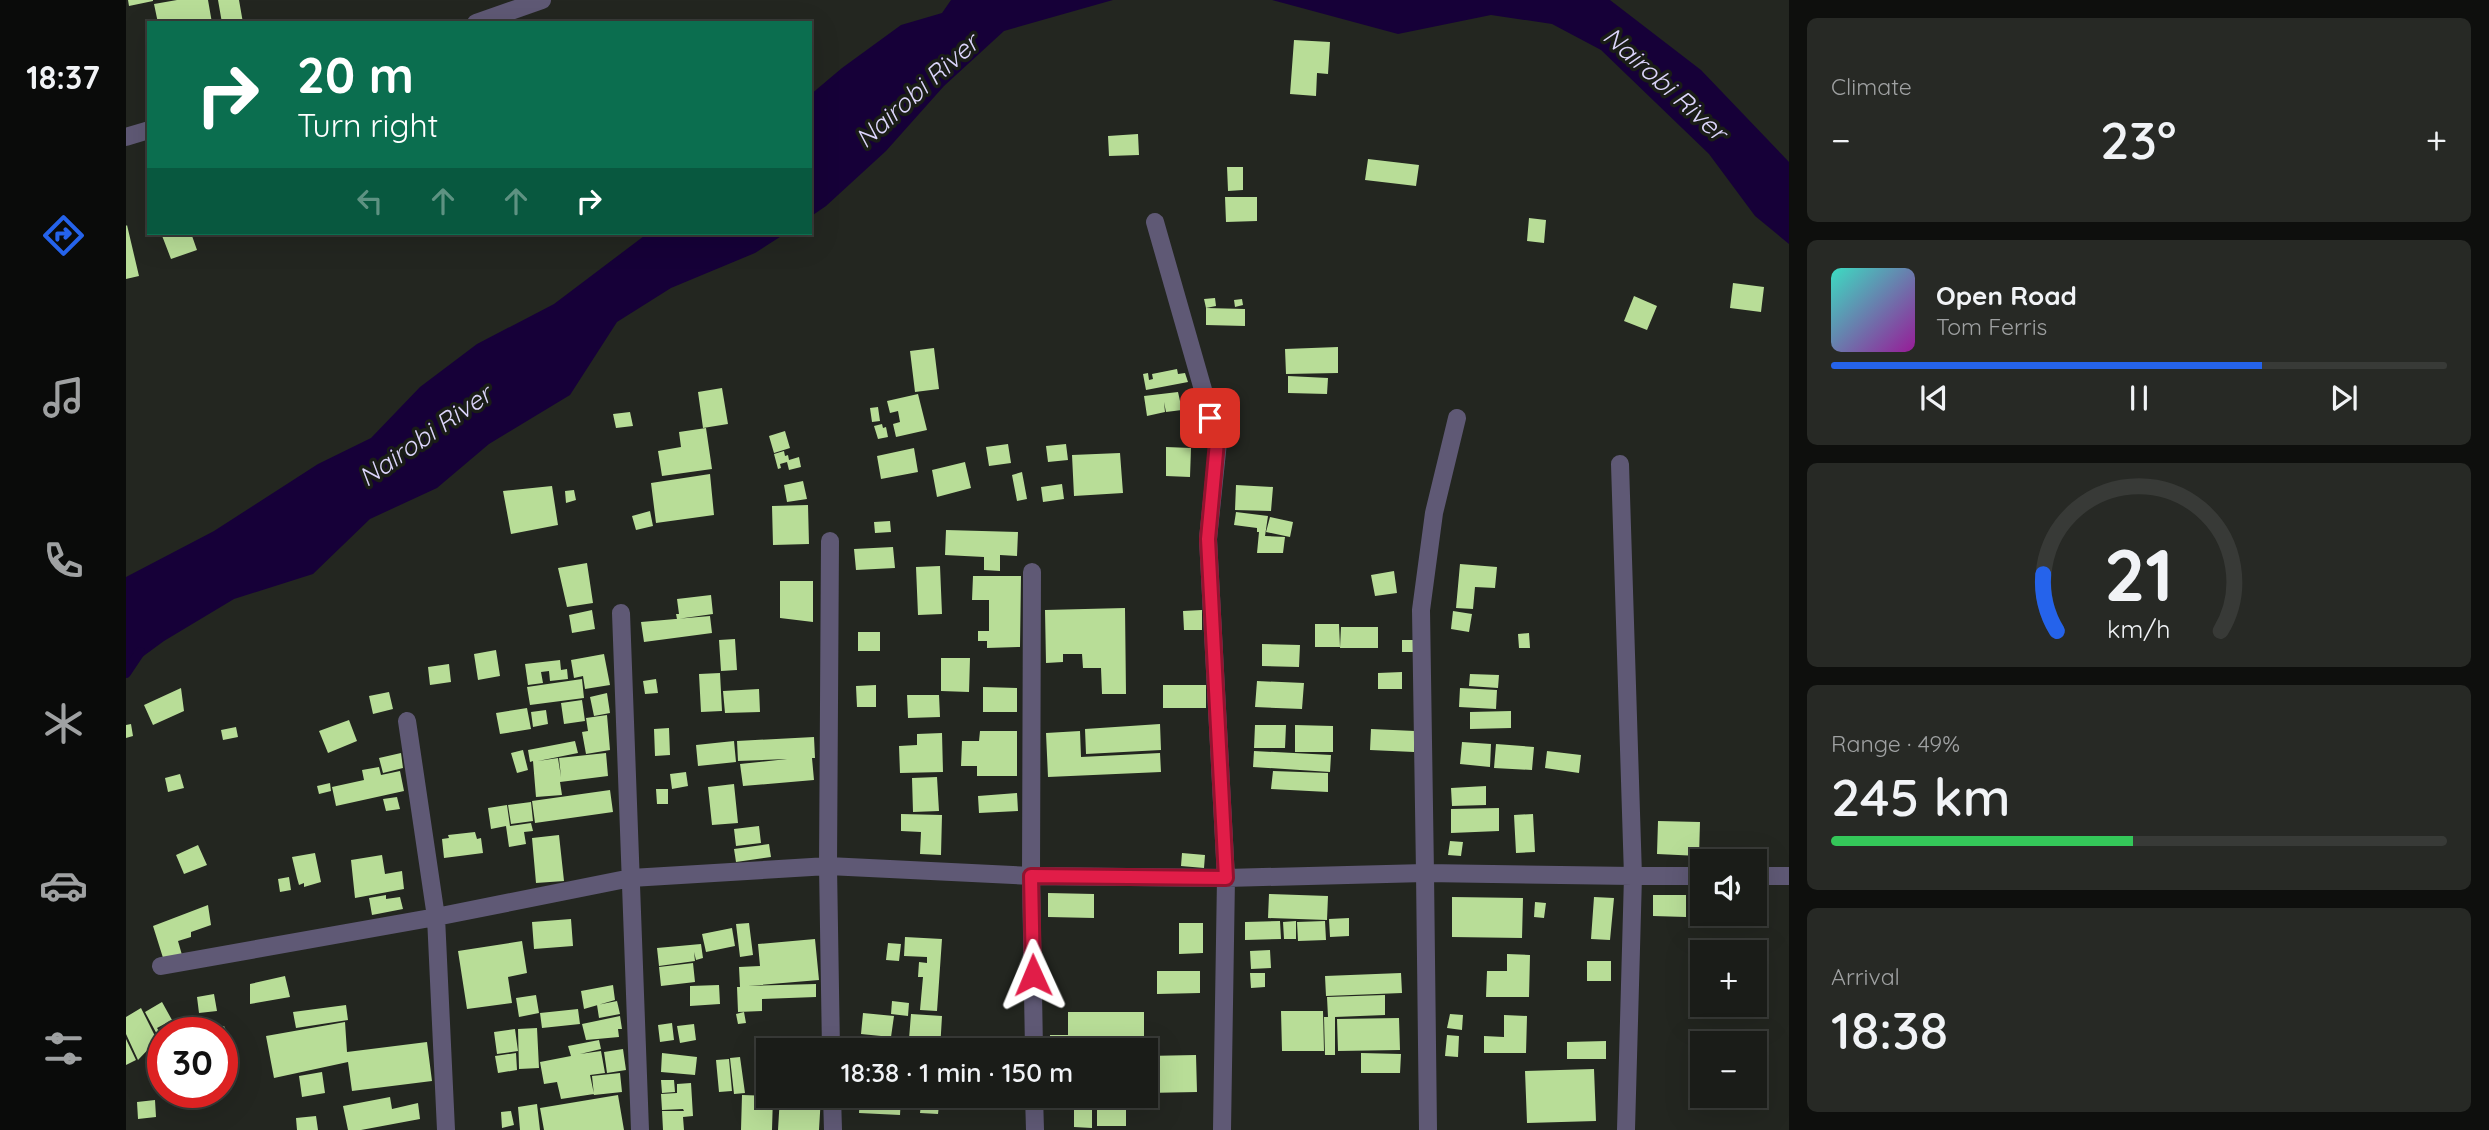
<!DOCTYPE html>
<meta charset="utf-8">
<style>
body{margin:0;font-family:Quicksand,sans-serif;background:#272925;color:#f1f3f6;height:100vh;display:flex;flex-direction:column;font-size:26px;white-space:nowrap}
*{box-sizing:border-box;margin:0}
p{font-size:23px;color:#9fa1a2}
.icon{flex:none;width:38px;height:38px;fill:none;stroke:currentColor;stroke-width:2;stroke-linecap:round;stroke-linejoin:round}
.map{position:relative;flex:1;overflow:hidden}
.panel{display:flex;flex-direction:column;gap:18px;padding:18px;background:#0e0f0d;width:700px}
.panel>*{flex:none}
.top-card{position:absolute;left:21px;top:21px;width:665px;height:214px;border-radius:0px;box-shadow:0 7px 28px #0002,0 0 0 2px #383a37;background:#0b6e4f;color:#fff;overflow:hidden}
.tools{position:absolute;left:1564px;top:849px;display:grid;gap:14px}
.tools a{display:grid;place-items:center;width:77px;height:77px;border-radius:0px;background:#1a1c18;box-shadow:0 7px 28px #0002,0 0 0 2px #383a37;font-size:35px}
.speed{position:absolute;left:21px;top:1017px;display:flex;gap:14px;font-size:35px;font-weight:700;text-align:center}
.speed>*{display:grid;place-content:center;width:91px;height:91px;border-radius:50%;background:#1a1c18;box-shadow:0 7px 28px #0002,0 0 0 2px #383a37;line-height:1}
.speed .limit{border:10px solid #d22;background:#fff;color:#111}
.pin{position:absolute;display:grid;place-items:center;width:60px;height:60px;color:#fff;margin:-30px;border-radius:14px;box-shadow:0 4px 10px #0006}
.me{position:absolute;width:77px;margin:-38px;rotate:359deg;stroke-linejoin:round;filter:drop-shadow(0 0 5px #0008)}
.turn{display:flex;align-items:center;gap:24px;height:147px;padding:0 35px;font-size:32px}
.turn .icon{width:91px;height:91px;stroke-width:2.5}
.turn b{display:block;font-size:49px;line-height:60px}
.lanes{display:flex;align-items:center;height:66px;padding:0 35px;background:#0003;justify-content:center;gap:35px;direction:ltr}
.lanes .off{opacity:.35}
.big{font-size:52px;font-weight:600;line-height:1.1}
.panel .widget{flex:1;display:flex;flex-direction:column;justify-content:center;gap:10px;min-width:0;padding:0 24px;border-radius:10px;background:#272925}
.panel .dial{align-items:center;gap:0}
.dial svg{height:182px;overflow:visible;fill:none;stroke:#383a37;stroke-width:7;stroke-linecap:round;text-anchor:middle}
.dial text{fill:#f1f3f6;stroke:none}
.song{display:flex;align-items:center;gap:21px}
.cover{width:84px;height:84px;border-radius:10px;background:linear-gradient(135deg,hsl(170 70% 55%),hsl(300 70% 35%))}
.played{height:7px;border-radius:4px;background:linear-gradient(90deg,#2563eb 70%,#383a37 70%)}
.keys{display:flex;justify-content:space-around;direction:ltr}
.heat{display:flex;justify-content:space-between;align-items:center;font-size:38px;direction:ltr}
.charge{height:10px;border-radius:5px;background:linear-gradient(90deg,#34c759 49%,#383a37 0)}
.trip{position:absolute;left:630px;top:1038px;width:402px;height:70px;border-radius:0px;background:#1a1c18;box-shadow:0 7px 28px #0002,0 0 0 2px #383a37;font-weight:600;line-height:70px;text-align:center}
main{display:flex;flex:1;min-height:0}
.tab-bar{display:flex;flex-direction:column;width:126px;justify-content:space-around;align-items:center;background:#0a0b0a;color:#9fa1a2}
.tab-bar .icon{width:49px;height:49px}
.tab-bar .active{color:#2563eb}
.tab-bar b{font-size:32px;color:#f1f3f6}
.map>svg:first-child{display:block}
</style>
<main>
<nav class="tab-bar">
<b>18:37</b>
<svg class="icon active" aria-label="directions" viewBox="0 0 24 24"><path d="M12 3l9 9-9 9-9-9zM9 14v-3h6M13 9l2 2-2 2"/></svg>
<svg class="icon" aria-label="music" viewBox="0 0 24 24"><path d="M9 18V5l10-2v13"/><circle cx="6" cy="18" r="3"/><circle cx="16" cy="16" r="3"/></svg>
<svg class="icon" aria-label="phone" viewBox="0 0 24 24"><path d="M5 4h4l2 5-3 2q2 4 5 5l2-3 5 2v4C11 20 4 13 5 4z"/></svg>
<svg class="icon" aria-label="climate" viewBox="0 0 24 24"><path d="M12 3v18M4 7l16 10M4 17L20 7"/></svg>
<svg class="icon" aria-label="car" viewBox="0 0 24 24"><path d="M5 17H2v-5l4-1 3-4h7l3 4 3 1v5h-3M9 17h6M6 11h13"/><circle cx="7" cy="17" r="2"/><circle cx="17" cy="17" r="2"/></svg>
<svg class="icon" aria-label="filters" viewBox="0 0 24 24"><path d="M4 7h16M4 17h16"/><circle cx="9" cy="7" r="2"/><circle cx="15" cy="17" r="2"/></svg>
</nav>
<div class="map">
<svg width="1663" height="1130" viewBox="0 0 1663 1130">
<rect width="100%" height="100%" fill="#232620"/>
<!-- water -->
<path fill="#160038" d="M825 0H987L878 31 818 86 760 151 700 206 684 217V95L716 68 775 25 816 13Z
M1146 0H1484L1575 70 1663 162V244L1629 216 1583 154 1475 50 1426 24 1365 15 1272 34Z
M522 233H660L629 253 545 288 491 322 444 395 363 444 311 488 244 519 187 574 108 599 38 641 8 663 0 665V577L88 531 192 464 245 438 294 387 351 344 428 304Z"/>
<g fill="none" stroke-linecap="round" stroke-linejoin="round">
<!-- stream -->
<path stroke="#160038" stroke-width="10" d="M0 673 14 652"/>
</g>
<!-- building -->
<path fill="#b8dd97" d="M2 0H27V1L3 6Z
M51 0H82L86 23H32L28 4Z
M92 0H113L117 23H96Z
M1168 40 1204 42 1202 74 1191 73 1190 96 1164 94Z
M1012 134 1013 155 983 156 982 136Z
M1242 159 1293 165 1290 186 1239 180Z
M1101 167H1117V190L1102 191Z
M1099 197H1131V221L1100 222Z
M1403 218 1420 220 1418 243 1401 241Z
M1 225 13 276 0 279V226Z
M35 233H65L71 250 45 259Z
M1607 283 1638 287 1635 312 1604 308Z
M1508 296 1531 306 1521 330 1498 321Z
M1089 298 1090 306 1080 308 1078 299Z
M1116 299 1117 305 1109 307 1108 300Z
M1080 308 1119 309V326L1080 325Z
M1212 347V373L1160 374 1159 349Z
M808 348 813 389 789 392 784 351Z
M1051 369 1052 374 1059 373 1062 382 1020 390 1017 374 1022 373 1023 380 1027 379 1026 374Z
M1162 376 1202 378 1201 394 1162 393Z
M596 388 602 424 577 428 572 392Z
M1052 392 1056 410 1040 412 1038 402 1039 412 1021 416 1018 396Z
M792 394 801 430 770 437 767 424 774 422 772 411 764 413 761 401Z
M752 407 754 421 746 422 744 408Z
M504 412 507 426 490 428 487 414Z
M1069 415 1071 428 1060 430 1058 417Z
M756 424 757 428 760 427 762 437 752 439 748 426Z
M580 428 586 469 536 476 532 451 555 447 553 432Z
M659 431 664 448 648 453 643 436Z
M882 444 885 463 863 466 860 447Z
M940 444 942 460 922 462 920 446Z
M1040 447 1065 448 1064 477 1040 476Z
M788 448 792 472 755 479 751 456Z
M658 451 659 456 662 455 663 460 673 457 675 467 663 470 661 462 654 464 655 468 652 469 648 454Z
M994 453 997 493 948 496 946 455Z
M839 462 845 488 811 497 806 470Z
M896 472 901 499 891 501 886 475Z
M584 474 588 515 530 523 525 483Z
M677 481 681 499 661 502 658 485Z
M936 484 938 499 917 502 915 487Z
M1110 485 1147 487 1145 511 1109 510Z
M426 486 432 525 385 534 377 491Z
M448 490 450 500 440 503 439 491Z
M682 505 683 544 647 545 646 506Z
M524 511 527 526 510 530 506 516Z
M1110 512 1142 516 1139 536 1159 537 1157 553H1131L1133 532H1131V528L1108 525Z
M1144 517 1167 522 1164 537 1140 532Z
M764 521 765 532 749 533 748 522Z
M820 530 892 532 891 556 874 555V571L858 570V557L819 555Z
M767 547 769 568 730 570 728 549Z
M461 563 467 603 441 607 432 568Z
M1334 564 1371 567 1369 588 1349 587 1347 609 1330 608Z
M814 566 816 614 792 615 790 567Z
M1268 571 1271 593 1249 596 1245 575Z
M847 576H895L894 647 861 648V641H852V631H863V600H846Z
M654 581H687V622L654 618Z
M585 595 587 614 551 619 550 614H553L551 599Z
M999 608 1000 694H976L975 668H957L956 654H937V662L920 663 919 610Z
M466 610 469 629 446 633 443 615Z
M1076 610V630H1058L1057 611Z
M1327 611 1346 614 1343 632 1325 629Z
M584 616 586 633 518 642 515 622Z
M1189 624H1213L1214 647H1189Z
M1215 627H1252V648H1214Z
M732 632H754V651H732Z
M1403 633 1404 648H1393L1392 634Z
M609 639 611 670 595 671 593 640Z
M1276 640H1292V652H1276Z
M1136 644 1174 645 1173 667 1136 666Z
M370 650 374 676 352 680 348 654Z
M478 654 484 685 459 689 457 676 448 678 445 660Z
M815 658H844L843 692 815 691Z
M434 660 435 670 441 669 442 679 424 681 423 671 415 672 417 683 402 685 399 664Z
M323 664 325 682 304 685 302 667Z
M1276 672V689H1252V673Z
M594 673 596 711 575 712 573 674Z
M1344 674 1373 675 1372 688 1343 686Z
M456 679 458 698 404 705 401 687Z
M530 679 532 693 519 694 517 681Z
M1131 681 1178 683 1176 709 1129 707Z
M750 685V707H731L730 686Z
M1037 685H1080V708H1037Z
M857 687 891 688V712H857Z
M55 688 58 711 27 725 18 705Z
M1334 688 1371 690 1370 709 1333 707Z
M633 689 634 712 599 713 597 691Z
M263 692 267 709 247 714 243 696Z
M481 693 484 713 468 716 464 697Z
M781 695H813L814 717 782 718Z
M456 700 459 721 438 724 435 703Z
M401 708 405 729 374 734 370 713Z
M420 710 422 724 407 727 405 712Z
M1385 711V728L1344 729V712Z
M481 715 484 750 460 754 456 732 462 731 460 718Z
M223 720 231 741 202 753 193 731Z
M5 724 7 736 0 738V725Z
M1034 724 1035 750 960 754 959 729Z
M1129 725H1160L1159 748H1128Z
M1169 725 1207 726V752H1169Z
M110 727 112 737 97 740 95 730Z
M543 728 544 755 529 756 528 729Z
M1245 729 1289 731 1288 752 1244 750Z
M854 731H891V776H851V766H835L836 741H853Z
M954 731 955 757 1034 753 1035 772 922 777 920 733Z
M816 733 817 772 774 773 773 746 791 745V734Z
M688 737 689 758H686L688 780 617 786 614 764 661 759 612 761 611 741Z
M449 741 452 753 412 761 432 758 435 777 433 758 480 753 482 776 434 782 436 795 410 797 407 761 404 762 402 750Z
M608 741 610 762 572 766 570 745Z
M1336 742 1365 744 1364 767 1334 764Z
M1370 744 1408 747 1406 770 1368 768Z
M397 750 402 770 391 773 385 753Z
M1128 751 1205 755 1204 772 1127 767Z
M1421 751 1455 755 1453 773 1419 768Z
M275 753 277 768 257 773 253 758Z
M253 767 255 775 274 771 278 791 210 806 206 787 238 780 236 770Z
M1147 771 1202 773V792L1145 789Z
M560 772 562 786 546 789 544 774Z
M54 774 58 788 42 792 39 778Z
M811 777 813 811 787 812 786 778Z
M204 783 205 791 193 794 191 786Z
M608 784 612 823 586 825 582 787Z
M1360 786V805L1326 806 1325 788Z
M530 789H542V804H531Z
M484 790 487 812 409 823 406 801Z
M891 793 892 811 853 813 852 796Z
M271 797 274 809 260 811 257 799Z
M405 802 407 821 385 824 382 805Z
M381 805 384 826 405 823 407 831 398 832 400 844 383 847 380 826 365 829 362 808Z
M1373 808V831L1325 833V809Z
M775 814 816 815 815 855 794 854 795 832 775 831Z
M1407 814 1409 852 1390 853 1388 815Z
M1532 821 1574 822 1573 856 1531 854Z
M633 826 635 843 610 846 608 829Z
M349 832 351 839 355 838 357 853 318 858 316 839 323 838 322 835Z
M433 835 438 881 410 883 406 838Z
M1324 841 1337 842 1335 856 1322 855Z
M643 844 645 857 610 862 608 849Z
M72 845 81 865 58 874 50 855Z
M189 853 195 882 178 887V883L173 885 171 878 166 857Z
M1056 853 1079 855 1078 868 1055 866Z
M256 855 259 874 276 871 278 889 229 898 225 860Z
M163 877 165 890 154 892 152 879Z
M922 893 968 894V918L922 917Z
M1143 894 1202 896 1201 920 1142 918Z
M260 895V899L274 897 277 909 246 915 243 898Z
M1527 895H1560V917L1527 916Z
M1326 897 1397 898 1396 938 1326 937Z
M1468 897 1488 898 1484 940 1465 939Z
M1409 902 1420 903 1418 918 1408 917Z
M82 905 85 925 65 932V937L52 941 56 955 38 961 27 926Z
M1223 918V936L1204 937 1203 919Z
M445 919 447 946 408 949 406 922Z
M1154 921 1155 939 1119 940V922Z
M1170 921V939H1158L1157 922Z
M1199 921 1200 940 1172 941 1171 922Z
M623 923 627 955 614 957 610 924Z
M1053 923H1077V953L1053 954Z
M606 928 609 946 580 952 576 934Z
M779 937 816 939 811 1011 794 1010 797 977H792L793 962 801 963V957L778 956Z
M689 939 693 980 622 986 690 984V997L636 999V1011L612 1012 611 987H614L613 967 634 966 632 944Z
M396 941 401 973 382 977 386 1003 341 1009 332 951Z
M762 943 775 944 773 961 760 960Z
M575 944 577 958 570 960 568 952 569 961 533 966 531 948Z
M1144 950 1145 968 1125 969 1124 951Z
M1381 954 1404 955 1403 997H1360L1361 971H1381Z
M1461 961H1485V981H1461Z
M567 963 569 982 535 986 533 967Z
M1031 971H1074V993L1031 994Z
M1124 973H1139V987L1125 988Z
M1275 973 1276 993 1200 996 1199 976Z
M159 976 164 997 124 1004V984Z
M487 985 489 1000 458 1009 455 991Z
M593 985 594 1004 564 1006V986Z
M88 994 91 1011 73 1013 71 997Z
M410 995 413 1013 393 1017 390 998Z
M1259 995V1015L1209 1017V1055H1199L1198 1017H1202L1201 997Z
M491 1001 494 1014 473 1018 471 1005Z
M766 1001 783 1003 782 1016 765 1014Z
M36 1002 46 1020 31 1028 36 1036 33 1038 19 1012Z
M220 1005 222 1020 170 1028 167 1012Z
M15 1008 31 1040 12 1060 0 1034V1017Z
M452 1009 454 1024 416 1028 414 1013Z
M1155 1011H1197L1198 1051H1156Z
M618 1012 620 1023 612 1024 610 1014Z
M942 1012H1018V1050H923L924 1035H942Z
M737 1013 768 1016 765 1037 735 1034Z
M785 1014 816 1016 814 1050H772L773 1038 783 1039Z
M1324 1014 1337 1015 1336 1030 1321 1028Z
M1378 1015 1401 1016 1400 1053H1358V1036L1378 1037Z
M494 1016 496 1029H492L493 1037 460 1040 456 1024Z
M1273 1018 1274 1050 1212 1051 1211 1019Z
M219 1022 221 1052 301 1042 306 1081 226 1091 222 1062 148 1078 140 1036Z
M546 1023 548 1040 534 1042 532 1025Z
M568 1024 570 1040 554 1043 551 1026Z
M98 1026 107 1046 96 1051V1032H82Z
M411 1028 413 1068 393 1069 392 1029Z
M389 1029 392 1051 371 1054 368 1032Z
M1321 1035 1333 1036 1332 1057 1319 1056Z
M735 1038 769 1040 768 1050H735Z
M0 1039 10 1060 0 1065Z
M473 1040 475 1049 454 1054 475 1051 479 1073 464 1075 468 1094 435 1099 431 1082 418 1084 414 1062 445 1056 442 1046Z
M1480 1041V1059H1441V1042Z
M497 1049 500 1070 481 1073 478 1052Z
M37 1052V1076L33 1078 25 1058Z
M390 1053 391 1070 372 1073 369 1056Z
M536 1053 571 1057 569 1075 535 1072Z
M1235 1053 1275 1054 1274 1073H1235Z
M1070 1055 1071 1092 1020 1093V1056Z
M614 1057 619 1093 608 1094 604 1058Z
M603 1059 606 1091 593 1092 590 1060Z
M100 1065 107 1082 96 1087V1067Z
M1468 1069 1470 1121 1401 1123 1399 1071Z
M196 1072 199 1093 176 1097 173 1076Z
M494 1073 496 1092 468 1095 466 1076Z
M535 1080H548L549 1092 536 1093Z
M565 1083 567 1116 557 1117 558 1130H537L536 1111H558L557 1109 536 1110 535 1094 551 1093V1084Z
M61 1092H84L65 1101Z
M492 1095 498 1130H418L414 1108Z
M616 1095 647 1096 646 1130H615Z
M654 1096H695L693 1130H652Z
M734 1096H775L774 1115 733 1113Z
M779 1096H794L793 1105 778 1103Z
M796 1096H814L812 1114 794 1113Z
M948 1096H966V1128L948 1127Z
M971 1096H996V1107L1000 1108V1126H971Z
M264 1097 266 1109 292 1103 294 1119 235 1130H222L217 1106Z
M29 1100 30 1117 12 1119 11 1102Z
M411 1104 414 1130H394L392 1107Z
M385 1111 388 1125 376 1128 375 1112Z
M190 1116 192 1130H171L170 1118Z"/>
<g fill="none" stroke-linecap="round" stroke-linejoin="round">
<!-- minor -->
<path stroke="#5f5975" stroke-width="18" d="M350 23 416 0
M0 137 23 130
M1029 222 1092 442 1082 539 1100 878 1096 1130
M1331 418 1308 513 1295 610 1299 873 1507 876 1500 1130
M1494 464 1507 876H1577
M704 541 702 866 705 1050
M906 572 905 876 908 1050
M495 613 514 1130
M281 721 310 917 505 878 702 866 905 876 1100 878 1299 873 1302 1130
M1629 876H1663
M35 966 310 917 320 1130
M706 1096 707 1130
M908 1096 909 1130"/>
</g>
<g fill="none" stroke-linecap="round" stroke-linejoin="round">
<!-- route casing -->
<g stroke="#92132f" stroke-width="18">
<path id="route" d="M907 975 905 876 1100 878 1082 539 1091 442 1084 418"/>
</g>
<!-- route -->
<use href="#route" stroke="#e11d48" stroke-width="12"/>
</g>
<g text-anchor="middle" stroke-width="7" stroke-linejoin="round" paint-order="stroke">
<!-- water labels -->
<g font-size="26" font-style="italic" fill="#dbd4fa" stroke="#1a1d17">
<text transform="translate(1539 84) rotate(42)" y="9">Nairobi River</text>
<text transform="translate(791 91) rotate(-42)" y="9">Nairobi River</text>
<text transform="translate(299 436) rotate(-35)" y="9">Nairobi River</text>
</g>
</g>
</svg>
<div class="tools">
<a><svg class="icon" aria-label="sound" viewBox="0 0 24 24"><path d="M4 9h4l5-4v14l-5-4H4zM17 9q2 3 0 6"/></svg></a>
<a>+</a>
<a>−</a>
</div>
<div class="speed"><div class="limit">30</div></div>
<div class="pin" style="left:1084px;top:418px;background:#d93025"><svg class="icon" aria-label="arrive" viewBox="0 0 24 24"><path d="M6 21V4h12l-3 4 3 4H6"/></svg></div>
<svg class="me" style="left:907px;top:975px" viewBox="-20 -20 40 40"><path d="M0-17L14 15 0 8-14 15z" fill="#e11d48" stroke="#fff" stroke-width="4"/></svg>
<div class="trip">18:38 · 1 min · 150 m</div>
<div class="top-card">
<div class="turn"><svg class="icon" aria-label="right" viewBox="0 0 24 24"><path d="M7 20v-9h11M14 6l5 5-5 5"/></svg><div><b>20 m</b>Turn right</div></div>
<div class="lanes"><svg class="icon off" aria-label="left" viewBox="0 0 24 24"><path d="M17 20v-9H6M10 6l-5 5 5 5"/></svg><svg class="icon off" aria-label="ahead" viewBox="0 0 24 24"><path d="M12 20V5M6 11l6-6 6 6"/></svg><svg class="icon off" aria-label="ahead" viewBox="0 0 24 24"><path d="M12 20V5M6 11l6-6 6 6"/></svg><svg class="icon" aria-label="right" viewBox="0 0 24 24"><path d="M7 20v-9h11M14 6l5 5-5 5"/></svg></div>
</div>
</div>
<section class="panel">
<div class="widget"><p>Climate</p>
<div class="heat"><a>−</a><b class="big">23°</b><a>+</a></div>
</div>
<div class="widget">
<div class="song"><i class="cover"></i><div><b>Open Road</b><p>Tom Ferris</p></div></div>
<div class="played"></div>
<div class="keys"><svg class="icon" aria-label="previous" viewBox="0 0 24 24"><path d="M18 5L8 12l10 7zM5 5v14"/></svg><svg class="icon" aria-label="pause" viewBox="0 0 24 24"><path d="M8 5v14M16 5v14"/></svg><svg class="icon" aria-label="next" viewBox="0 0 24 24"><path d="M6 5l10 7-10 7zM19 5v14"/></svg></div>
</div>
<div class="widget dial"><svg viewBox="0 0 100 80">
<path d="M14 69A42 42 0 1 1 86 69"/>
<path d="M14 69A42 42 0 0 1 8 44" stroke="#2563eb"/>
<text x="50" y="56" font-size="32" font-weight="700">21</text>
<text x="50" y="72" font-size="11">km/h</text>
</svg></div>
<div class="widget"><p>Range · 49%</p><b class="big">245 km</b><div class="charge"></div></div>
<div class="widget"><p>Arrival</p><b class="big">18:38</b></div>
</section>
</main>
